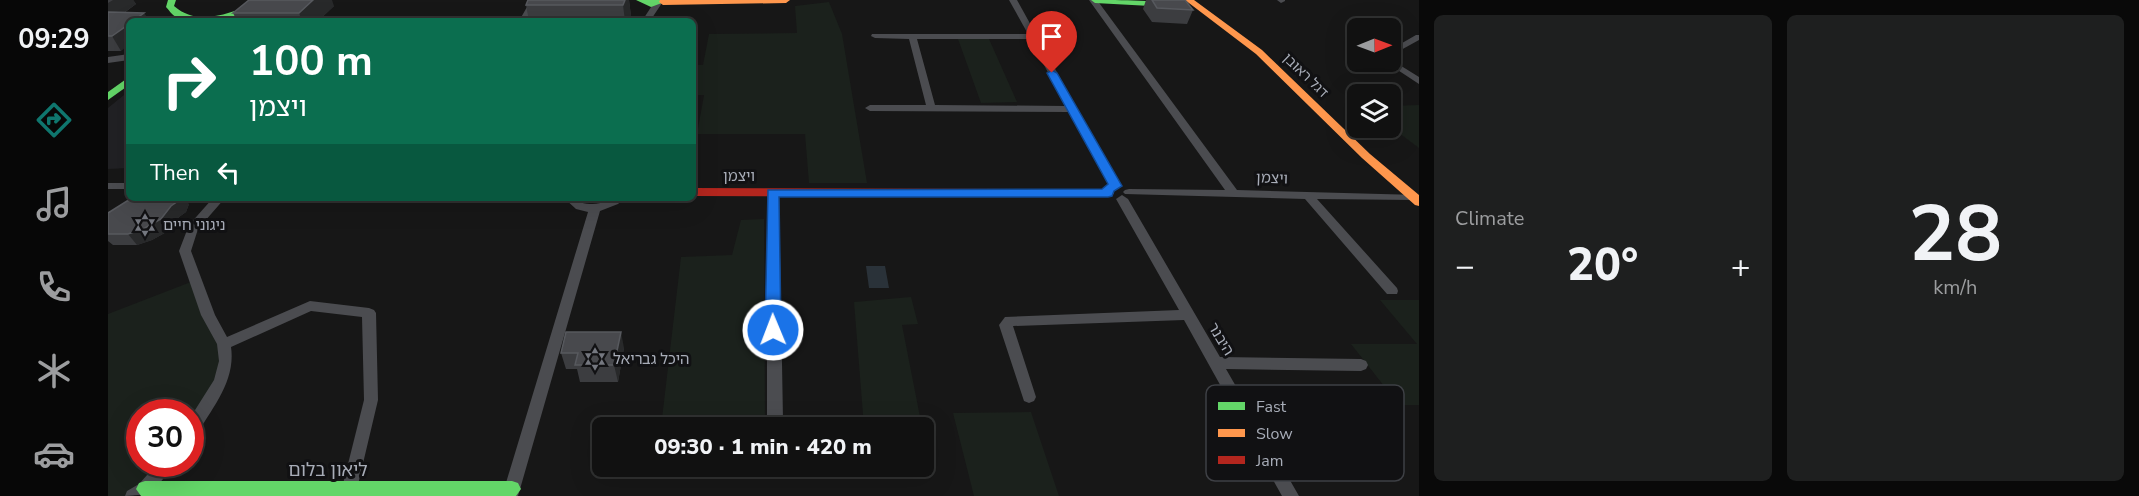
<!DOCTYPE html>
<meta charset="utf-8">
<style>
body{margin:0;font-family:"Nunito Sans","Noto Sans Hebrew",sans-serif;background:#1e1f1f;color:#f1f3f6;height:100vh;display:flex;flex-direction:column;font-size:22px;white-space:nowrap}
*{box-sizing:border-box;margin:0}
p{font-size:20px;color:#9c9d9f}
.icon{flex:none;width:33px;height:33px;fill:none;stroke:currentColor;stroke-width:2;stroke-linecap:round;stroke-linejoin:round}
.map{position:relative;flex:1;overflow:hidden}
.sheet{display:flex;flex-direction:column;gap:15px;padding:15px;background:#090909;width:720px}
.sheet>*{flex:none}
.top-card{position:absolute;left:18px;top:18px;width:570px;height:183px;border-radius:9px;box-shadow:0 6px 24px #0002,0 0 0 2px #303131;background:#0b6e4f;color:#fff;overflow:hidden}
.needle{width:39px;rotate:89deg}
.controls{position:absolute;left:1239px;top:18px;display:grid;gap:12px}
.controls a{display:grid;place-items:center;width:54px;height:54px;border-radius:9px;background:#111;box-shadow:0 6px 24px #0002,0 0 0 2px #303131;font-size:30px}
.speed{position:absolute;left:18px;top:399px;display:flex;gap:12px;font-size:30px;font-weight:700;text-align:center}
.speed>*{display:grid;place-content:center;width:78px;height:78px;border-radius:50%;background:#111;box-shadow:0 6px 24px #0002,0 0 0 2px #303131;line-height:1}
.speed .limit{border:9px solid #d22;background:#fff;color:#111}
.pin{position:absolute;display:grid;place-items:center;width:51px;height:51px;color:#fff;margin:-62px -26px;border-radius:50% 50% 50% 0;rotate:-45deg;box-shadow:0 0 6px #0007}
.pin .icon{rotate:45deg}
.me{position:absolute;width:66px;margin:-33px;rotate:359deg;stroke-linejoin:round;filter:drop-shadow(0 0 4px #0008)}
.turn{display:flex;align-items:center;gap:21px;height:126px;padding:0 24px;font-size:27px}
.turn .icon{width:78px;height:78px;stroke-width:2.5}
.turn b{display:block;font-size:42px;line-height:51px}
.then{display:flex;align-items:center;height:57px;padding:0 24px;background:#0003;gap:12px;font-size:22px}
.big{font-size:45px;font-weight:800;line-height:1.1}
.sheet .tile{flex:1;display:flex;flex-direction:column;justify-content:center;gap:9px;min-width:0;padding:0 21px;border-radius:9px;background:#1e1f1f}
.sheet .dial{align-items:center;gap:0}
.dial b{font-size:78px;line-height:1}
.heat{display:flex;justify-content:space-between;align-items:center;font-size:33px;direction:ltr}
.sheet .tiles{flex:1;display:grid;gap:15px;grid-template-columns:repeat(2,1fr)}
.trip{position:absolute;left:484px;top:417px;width:342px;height:60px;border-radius:9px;background:#111;box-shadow:0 6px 24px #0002,0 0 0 2px #303131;font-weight:800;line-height:60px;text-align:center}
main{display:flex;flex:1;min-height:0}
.tab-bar{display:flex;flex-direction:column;width:108px;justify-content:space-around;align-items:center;background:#070707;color:#9c9d9f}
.tab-bar .icon{width:42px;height:42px}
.tab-bar .active{color:#0f766e}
.tab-bar b{font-size:27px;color:#f1f3f6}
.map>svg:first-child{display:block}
</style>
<main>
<nav class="tab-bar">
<b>09:29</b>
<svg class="icon active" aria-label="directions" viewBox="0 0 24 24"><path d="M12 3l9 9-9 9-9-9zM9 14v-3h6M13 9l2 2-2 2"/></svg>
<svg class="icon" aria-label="music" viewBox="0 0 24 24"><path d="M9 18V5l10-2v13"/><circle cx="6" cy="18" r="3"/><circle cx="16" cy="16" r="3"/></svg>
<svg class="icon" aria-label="phone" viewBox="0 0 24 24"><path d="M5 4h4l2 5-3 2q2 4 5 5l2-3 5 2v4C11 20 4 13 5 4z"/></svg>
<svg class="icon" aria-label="climate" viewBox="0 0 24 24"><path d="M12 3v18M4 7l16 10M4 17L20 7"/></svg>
<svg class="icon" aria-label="car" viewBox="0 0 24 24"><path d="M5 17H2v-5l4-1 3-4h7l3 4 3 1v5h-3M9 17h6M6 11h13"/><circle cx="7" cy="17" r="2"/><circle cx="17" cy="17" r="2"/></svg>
</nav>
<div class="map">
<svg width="1311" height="496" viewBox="0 0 1311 496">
<rect width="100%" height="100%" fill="#171717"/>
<!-- built -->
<path fill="#212124" d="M21 91V168L0 169V108Z"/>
<!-- green -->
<path fill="#1b211c" d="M721 2 734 34 759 183H701L697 134H589L596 95H585V65H595L601 34 689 33 687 6Z
M850 39H881L909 102 873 103Z
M1311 105V148L1283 127 1282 106Z
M656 219 657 427H553L573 257 624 255 633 220Z
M88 280 118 361 83 432 82 412H32V464H59L37 489 25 496H0V314Z
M803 297 810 324 794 325 814 427H756L746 302Z
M1272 300H1311V405H1291L1243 344H1309Z
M923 412 951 496H866L845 413Z"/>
<!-- water -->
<path fill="#2a3239" d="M777 266 781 288H761L758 266Z"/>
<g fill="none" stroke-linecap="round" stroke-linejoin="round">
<!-- street -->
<path fill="#4b4c50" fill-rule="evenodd" d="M423 0H431L419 21H411Z
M901 0H909L1012 186 1011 188 1007 189 1002 186 962 112 762 111 757 108 762 105H818L801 39 767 38 763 36 764 34H920ZM809 39H922L958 106 827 105Z
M981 0H989L1129 190 1310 195V199L1306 200 1209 199 1289 288 1290 291 1289 294H1279L1197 199 1017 194 1015 192 1017 190 1021 189 1117 190Z
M1169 0H1177V1L1173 3Z
M547 1 554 3 542 21H534Z
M1308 35H1311V40L1282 56V50Z
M21 54V60L0 63V57Z
M1282 59 1311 77V84L1279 63 1278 62H1282Z
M0 183H21V189H0Z
M665 190 671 193 675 420 672 425 667 426 662 425 659 420V193Z
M1014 195 1020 199 1112 357 1253 359 1258 361 1260 365 1258 369 1253 371 1118 369 1191 496H1174L1076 320 905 326 928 397 926 401 921 403 916 401 891 325 897 317 1071 310 1008 199Z
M105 198H117L90 229 83 251 107 315 119 337 202 301 261 308 266 310 268 313 270 400 248 493 242 496 236 493 234 488 256 400 254 317 203 311 123 347C128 381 104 408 87 437L82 438V418L106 380 111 361 109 344 93 315 71 251 81 225Z
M456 198C470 198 473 205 484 204 496 204 504 198 517 198L510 204 492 211 410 496H394L480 212 468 209Z
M49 464H67L43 494 17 496 19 491 31 484Z"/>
<!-- fast -->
<path fill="#63d668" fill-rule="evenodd" d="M60 0H68L66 6C98 34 138 0 172 0 153 16 91 29 68 17 64 15 61 10 58 7Z
M528 0H562L543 7Z
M983 0C1000 0 1053 0 1065 4L1061 7 987 3Z
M21 77V85L0 100V92Z
M37 481H404L410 483 413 489 408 496H33L28 489 31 483Z"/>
<!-- slow -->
<path fill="#ff974d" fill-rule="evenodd" d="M552 0H682L678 3 555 5 551 2Z
M1077 0H1086L1154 50 1262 154 1311 195V206L1307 205 1254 158 1148 54Z
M917 189H1000L1006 193 1000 197 913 196 911 193Z"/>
<!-- jam -->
<path fill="#b3261e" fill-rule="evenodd" d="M585 188 917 189 923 193 917 197 585 196Z"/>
</g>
<!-- wall -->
<path fill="#3c3d40" d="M0 0H25L28 4 16 13 13 51H0Z
M521 0 523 16 522 21H421L418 5Z
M1038 0H1077L1085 10 1079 24 1044 22 1035 9Z
M226 6 210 21H129L125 13Z
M81 204 78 212 71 217 62 230 44 240 29 245H5L0 241V213Z
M516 348 510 382H472L469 369H458L453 353Z"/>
<!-- shaded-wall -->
<path fill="#28292a" d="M5 0H25L28 4 0 24V3Z
M205 0H224L226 6 210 21H194L191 13Z
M517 0H521L523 16 522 21H517L515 5Z
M36 13 42 21H25Z
M21 24V45L13 51 4 36Z
M71 198H76L81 204 78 212 71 217 62 230 44 240 29 245 20 234 63 206Z
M513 332 516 348 510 382 506 365Z"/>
<!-- building -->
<path fill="#48494d" stroke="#57595e" stroke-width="1.5" d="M141 0H205L191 13H125Z
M420 0H517L515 5H418Z
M1044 0H1077L1085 10 1049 8Z
M0 12 36 13 25 21H21V24L4 36H0Z
M33 198H71L70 201 63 206 53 219 35 229 20 234H0V213L19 201Z
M458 332H513L506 365H467L470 353H453Z"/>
<!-- route -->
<path fill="#1a73e8" stroke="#114b97" stroke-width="1.5" d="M944 70 949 73 1014 186 1006 191 1004 196 1000 197H671L673 330 671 334H660L657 330 660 190 994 189 1000 184 939 73Z"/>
<!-- icons -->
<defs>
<g id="synagogue-bare" transform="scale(1.8)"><path d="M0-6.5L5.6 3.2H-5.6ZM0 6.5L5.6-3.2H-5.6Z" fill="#757880" stroke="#111113" stroke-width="2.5" paint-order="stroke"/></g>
</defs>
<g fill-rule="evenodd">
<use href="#synagogue-bare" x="37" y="225"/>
<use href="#synagogue-bare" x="487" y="359"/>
</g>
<g text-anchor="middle" stroke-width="6" stroke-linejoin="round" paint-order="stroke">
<!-- far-street labels -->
<g font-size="14" fill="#a8adb8" stroke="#111113">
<text transform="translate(1198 75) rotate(44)" y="5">דגל ראובן</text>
</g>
<!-- street labels -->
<g font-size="15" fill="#a8adb8" stroke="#111113">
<text x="631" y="181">ויצמן</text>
<text transform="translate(1164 178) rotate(2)" y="5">ויצמן</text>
<text transform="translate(1113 339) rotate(59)" y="5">היבנר</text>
</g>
<!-- poi labels -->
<g font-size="15" fill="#a8adb8" stroke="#111113" text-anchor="start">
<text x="55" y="230">ניגוני חיים</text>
<text x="505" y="364">היכל גבריאל</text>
</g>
<!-- near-street labels -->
<g font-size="18" fill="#a8adb8" stroke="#111113">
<text x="220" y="476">ליאון בלום</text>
</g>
</g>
<!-- legend -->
<rect x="1098" y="385" width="198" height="96" rx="9" fill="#111113" stroke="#3e4045" stroke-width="1.5"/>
<rect x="1110" y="402" width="27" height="8" fill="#63d668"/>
<rect x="1110" y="429" width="27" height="8" fill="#ff974d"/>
<rect x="1110" y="456" width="27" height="8" fill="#b3261e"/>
<g font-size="16" fill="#a8adb8">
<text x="1148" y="412">Fast</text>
<text x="1148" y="439">Slow</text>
<text x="1148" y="466">Jam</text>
</g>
</svg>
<div class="controls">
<a><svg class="needle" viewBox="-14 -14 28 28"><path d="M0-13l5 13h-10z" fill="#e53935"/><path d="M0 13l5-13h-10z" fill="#9c9d9f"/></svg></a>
<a><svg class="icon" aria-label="layers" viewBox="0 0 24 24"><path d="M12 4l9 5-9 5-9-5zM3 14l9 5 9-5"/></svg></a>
</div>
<div class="speed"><div class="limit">30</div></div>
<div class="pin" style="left:944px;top:73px;background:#d93025"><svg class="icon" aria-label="arrive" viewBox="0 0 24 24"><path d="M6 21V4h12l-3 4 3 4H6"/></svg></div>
<svg class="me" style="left:665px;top:330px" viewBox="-20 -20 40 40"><circle r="17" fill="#1a73e8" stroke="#fff" stroke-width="3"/><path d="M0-11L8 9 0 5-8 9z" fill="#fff"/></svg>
<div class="trip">09:30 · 1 min · 420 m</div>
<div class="top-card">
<div class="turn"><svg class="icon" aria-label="right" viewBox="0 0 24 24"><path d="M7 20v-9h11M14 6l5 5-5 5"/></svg><div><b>100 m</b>ויצמן</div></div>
<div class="then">Then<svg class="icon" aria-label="left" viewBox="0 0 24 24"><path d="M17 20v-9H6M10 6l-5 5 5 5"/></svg></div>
</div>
</div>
<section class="sheet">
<div class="tiles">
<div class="tile"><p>Climate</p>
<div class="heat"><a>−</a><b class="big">20°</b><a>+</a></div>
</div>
<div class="tile dial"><b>28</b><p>km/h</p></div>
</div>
</section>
</main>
